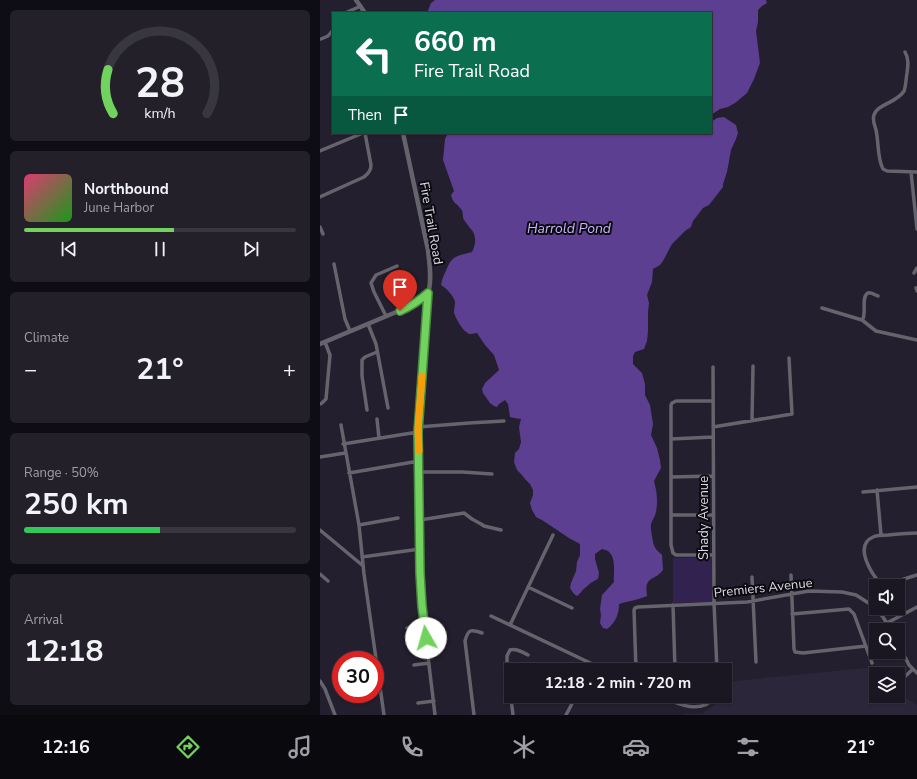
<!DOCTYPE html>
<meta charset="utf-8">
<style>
body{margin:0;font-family:"Nunito Sans",sans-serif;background:#23202a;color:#f1f3f6;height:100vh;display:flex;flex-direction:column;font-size:15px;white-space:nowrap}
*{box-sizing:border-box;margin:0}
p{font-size:13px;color:#9f9fa5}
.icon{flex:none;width:22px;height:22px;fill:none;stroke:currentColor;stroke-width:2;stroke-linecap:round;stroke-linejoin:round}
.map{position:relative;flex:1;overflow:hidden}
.sheet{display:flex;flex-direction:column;gap:10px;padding:10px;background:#0e0d13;width:320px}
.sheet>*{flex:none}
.top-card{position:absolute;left:12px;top:12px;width:380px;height:122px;border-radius:0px;box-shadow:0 1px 3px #0004,0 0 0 1px #383640;background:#0b6e4f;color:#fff;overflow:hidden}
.fabs{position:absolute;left:549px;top:579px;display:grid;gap:8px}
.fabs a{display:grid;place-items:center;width:36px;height:36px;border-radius:0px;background:#1a1722;box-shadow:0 1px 3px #0004,0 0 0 1px #383640;font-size:20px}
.speed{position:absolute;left:12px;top:651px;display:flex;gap:8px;font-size:20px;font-weight:700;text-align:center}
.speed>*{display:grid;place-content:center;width:52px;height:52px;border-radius:50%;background:#1a1722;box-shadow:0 1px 3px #0004,0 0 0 1px #383640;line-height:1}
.speed .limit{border:6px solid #d22;background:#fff;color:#111}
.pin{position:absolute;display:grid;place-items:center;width:34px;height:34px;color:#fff;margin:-41px -17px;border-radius:50% 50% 50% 0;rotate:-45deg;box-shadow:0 0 4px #0007}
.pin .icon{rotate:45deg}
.me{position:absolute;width:44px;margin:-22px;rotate:353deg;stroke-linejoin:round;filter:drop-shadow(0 0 3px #0008)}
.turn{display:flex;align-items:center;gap:14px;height:84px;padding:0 16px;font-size:18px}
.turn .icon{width:52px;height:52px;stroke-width:2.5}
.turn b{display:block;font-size:28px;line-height:34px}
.then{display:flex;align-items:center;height:38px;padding:0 16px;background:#0003;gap:8px;font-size:15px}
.big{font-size:30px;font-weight:700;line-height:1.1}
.sheet .tile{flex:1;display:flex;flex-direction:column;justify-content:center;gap:6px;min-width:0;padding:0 14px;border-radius:6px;background:#23202a}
.sheet .dial{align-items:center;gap:0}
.dial svg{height:104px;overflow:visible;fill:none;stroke:#383640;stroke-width:7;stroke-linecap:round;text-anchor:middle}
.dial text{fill:#f1f3f6;stroke:none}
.song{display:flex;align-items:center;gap:12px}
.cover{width:48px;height:48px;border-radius:6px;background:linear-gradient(135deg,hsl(340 70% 55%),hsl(120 70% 35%))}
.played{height:4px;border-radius:2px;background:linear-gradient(90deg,#71d35e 55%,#383640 55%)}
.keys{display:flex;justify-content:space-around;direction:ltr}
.heat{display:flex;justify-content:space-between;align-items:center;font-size:22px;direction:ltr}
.charge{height:6px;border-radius:3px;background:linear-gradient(90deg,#34c759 50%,#383640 0)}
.trip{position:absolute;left:184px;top:663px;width:228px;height:40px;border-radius:0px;background:#1a1722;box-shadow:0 1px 3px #0004,0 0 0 1px #383640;font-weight:700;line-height:40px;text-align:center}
.tabs{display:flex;height:64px;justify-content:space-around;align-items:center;background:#0a090e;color:#9f9fa5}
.tabs .icon{width:28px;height:28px}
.tabs .selected{color:#71d35e}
.tabs b{font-size:18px;color:#f1f3f6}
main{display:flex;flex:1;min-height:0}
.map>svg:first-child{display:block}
</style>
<main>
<section class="sheet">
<div class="tile dial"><svg viewBox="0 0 100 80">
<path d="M14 69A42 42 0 1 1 86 69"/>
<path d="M14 69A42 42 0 0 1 10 35" stroke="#71d35e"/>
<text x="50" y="56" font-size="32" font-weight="700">28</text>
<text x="50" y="72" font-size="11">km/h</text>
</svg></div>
<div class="tile">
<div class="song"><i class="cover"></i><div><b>Northbound</b><p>June Harbor</p></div></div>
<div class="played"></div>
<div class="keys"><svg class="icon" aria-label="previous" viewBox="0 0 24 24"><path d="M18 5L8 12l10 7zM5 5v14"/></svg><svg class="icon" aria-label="pause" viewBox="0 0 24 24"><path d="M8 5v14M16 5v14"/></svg><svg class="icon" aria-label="next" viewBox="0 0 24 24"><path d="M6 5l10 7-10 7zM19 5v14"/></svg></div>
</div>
<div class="tile"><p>Climate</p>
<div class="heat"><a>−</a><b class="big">21°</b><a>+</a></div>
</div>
<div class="tile"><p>Range · 50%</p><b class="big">250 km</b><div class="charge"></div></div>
<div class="tile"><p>Arrival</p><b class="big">12:18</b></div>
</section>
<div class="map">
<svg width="597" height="715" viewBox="0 0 597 715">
<rect width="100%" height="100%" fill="#231f2e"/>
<!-- built -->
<path fill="#2c263b" d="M556 667 561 674H556V696H578V693L597 705V715H362L364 714H382L401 700V696H405V682Z"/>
<!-- green -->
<path fill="#322250" d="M392 557V602L353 603V558Z"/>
<!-- water -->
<path fill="#5c3f90" d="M115 0H446L447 3 442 6 438 10V22L436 31 440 63 434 79 427 93 415 103 408 107 400 109 391 115V13H107L111 3Z
M404 117 416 125 418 133 416 139 411 150 407 172 403 184V187L389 205 383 208 373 221 371 227 365 231 352 244 343 261 340 265 333 269 332 282 327 295 329 303 328 312V331L327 341 324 349 315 352 313 356V364L322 373 325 384V395L330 405 333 424 331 435 337 448 340 460 341 468 334 481C337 492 338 501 336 512 335 517 332 520 331 524 330 526 333 543 334 545 335 549 339 552 342 555L343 570C334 582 324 575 327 596 318 600 308 601 299 604 299 615 295 623 287 629L283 628 280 623 281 615 280 609 282 595 294 582C293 573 297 558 288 551 287 550 284 550 282 549L275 554V559L279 573 278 579C273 581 269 584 265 588 262 590 261 593 257 596L254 594 250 588 251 583 256 571 257 562 260 555V544L249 538 222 520 216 517 212 510 210 503 213 495V490L210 484 205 479 201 474 197 470 194 462 195 453 199 449 201 442 199 427 201 419 194 418 190 417 188 404 185 400 179 404 177 407 174 406 170 403 163 393 162 389 165 383 179 370 174 355 165 345 157 333C156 333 151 334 150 334 144 333 135 318 134 312 134 308 135 305 135 302 134 296 126 288 121 285 122 278 125 273 128 266 133 255 141 255 152 252 156 244 157 235 150 228 148 225 146 223 144 220 142 216 144 211 140 208 136 203 133 203 131 195L134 191 123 160 125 139 128 133H391V122L397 118Z"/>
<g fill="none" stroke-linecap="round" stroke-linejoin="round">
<!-- minor -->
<path stroke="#65636b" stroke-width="3.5" d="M25 13 41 6
M1 39 8 36 13 30
M585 52C589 59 588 65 587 73 586 78 586 86 584 91 577 103 557 104 554 115 552 120 555 126 556 130 559 143 557 158 563 169L567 171 597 172
M0 151 43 133
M591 172 597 229
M0 197 44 177C48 174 51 171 51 165L45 133
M0 227 3 234
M14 264 25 319 30 331
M594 273 597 268
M596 288 597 291
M108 293 98 432 100 543 102 606 115 715
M502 308 542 320 556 331 597 340
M66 316 54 292 51 283 56 275 77 266
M542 320C543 319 544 315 544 313 545 308 542 296 548 293 551 292 555 295 558 296
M48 324 56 344 68 408
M393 367 394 603 397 670
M393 401H356L352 403 351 405V545L353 553 356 555H394
M0 404 2 403 6 399 10 355 5 342
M47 410 42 376V360L45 357 57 352
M57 419 59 438
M432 420 433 366
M21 425 39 525 44 574 64 715
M98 427 149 423 184 421
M393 427 472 414 469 358
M351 439 393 437
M23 444 98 432
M0 457 25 453
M99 472H142L172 474
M29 473 99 461
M351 477 393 476
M557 490 561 535
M543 492 597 487
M351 515H393
M100 520 144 513 152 519 161 524 164 526 181 530
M39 525 78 518
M0 530 42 565
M597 533C587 533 578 534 568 535 564 535 557 535 553 537 533 546 552 575 562 585H565L597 575
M42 557 100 549
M0 574 8 581
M471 575 474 649 475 652 483 653 546 646
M432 577 436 662
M208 587 252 608
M353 605 355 670
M472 614 529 609 534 614 552 663
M171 616 285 670
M567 623 597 607
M190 625 233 535
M87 628 105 626
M578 643 589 665 597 673
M94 665 109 663
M316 670 314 610 315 608 318 607 427 602 489 591 522 592 536 595 550 604 563 617 571 630
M0 681 5 689 15 715
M578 683 593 669
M340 696C359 705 382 715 396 696
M98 703 114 701
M154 715 145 641C148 629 151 629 162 633
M193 715 187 665V656L190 650C196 648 202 652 208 655
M246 715 256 696"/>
<!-- tertiary -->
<path stroke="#65636b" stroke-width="4.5" d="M36 0 45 13
M0 344 93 305C97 302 104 298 107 294 113 285 109 260 108 250L83 133"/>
</g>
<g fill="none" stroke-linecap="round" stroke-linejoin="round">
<!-- route casing -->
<g stroke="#49893d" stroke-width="10">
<path id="route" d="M80 311C91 306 98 302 108 293L98 432 100 573 102 606 106 638"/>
</g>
<!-- route -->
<use href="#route" stroke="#71d35e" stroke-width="7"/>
<!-- slow -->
<path stroke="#f59e0b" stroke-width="7" d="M99 451 98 427 102 376"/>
</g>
<g text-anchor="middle" stroke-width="4" stroke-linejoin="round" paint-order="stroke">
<!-- street labels -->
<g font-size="13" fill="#dbd9e3" stroke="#0c0a11">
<text transform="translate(112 223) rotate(80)" y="5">Fire Trail Road</text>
<text transform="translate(383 518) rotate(-90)" y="5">Shady Avenue</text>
<text transform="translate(443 587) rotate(-6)" y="5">Premiers Avenue</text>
</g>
<!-- water labels -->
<g font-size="14" font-style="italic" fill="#c6b2f5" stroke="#0c0a11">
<text x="249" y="233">Harrold Pond</text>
</g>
</g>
</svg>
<div class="fabs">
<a><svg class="icon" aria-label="sound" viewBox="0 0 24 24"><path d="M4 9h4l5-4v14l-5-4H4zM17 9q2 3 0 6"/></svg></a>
<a><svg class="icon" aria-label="search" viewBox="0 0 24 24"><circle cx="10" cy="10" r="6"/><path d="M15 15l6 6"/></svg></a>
<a><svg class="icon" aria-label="layers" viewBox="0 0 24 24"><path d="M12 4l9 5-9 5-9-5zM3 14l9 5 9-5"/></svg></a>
</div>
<div class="speed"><div class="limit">30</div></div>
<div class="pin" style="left:80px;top:311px;background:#d93025"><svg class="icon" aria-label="arrive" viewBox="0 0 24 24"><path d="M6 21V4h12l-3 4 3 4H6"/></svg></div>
<svg class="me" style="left:106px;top:638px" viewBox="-20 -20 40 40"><circle r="19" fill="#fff"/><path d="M0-13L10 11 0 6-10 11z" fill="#71d35e"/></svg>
<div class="trip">12:18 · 2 min · 720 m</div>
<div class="top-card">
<div class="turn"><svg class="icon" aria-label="left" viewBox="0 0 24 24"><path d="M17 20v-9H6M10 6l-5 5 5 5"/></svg><div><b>660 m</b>Fire Trail Road</div></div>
<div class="then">Then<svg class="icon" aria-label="arrive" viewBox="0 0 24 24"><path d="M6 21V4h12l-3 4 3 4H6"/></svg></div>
</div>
</div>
</main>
<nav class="tabs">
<b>12:16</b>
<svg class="icon selected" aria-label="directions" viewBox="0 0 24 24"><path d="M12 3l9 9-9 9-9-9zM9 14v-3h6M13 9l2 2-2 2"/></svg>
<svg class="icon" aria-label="music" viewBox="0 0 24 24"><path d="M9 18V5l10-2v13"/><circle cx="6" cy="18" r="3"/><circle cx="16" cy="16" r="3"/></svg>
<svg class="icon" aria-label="phone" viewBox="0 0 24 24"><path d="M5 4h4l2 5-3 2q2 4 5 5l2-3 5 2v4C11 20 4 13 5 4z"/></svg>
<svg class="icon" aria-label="climate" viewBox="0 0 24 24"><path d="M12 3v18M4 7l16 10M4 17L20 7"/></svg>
<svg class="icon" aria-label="car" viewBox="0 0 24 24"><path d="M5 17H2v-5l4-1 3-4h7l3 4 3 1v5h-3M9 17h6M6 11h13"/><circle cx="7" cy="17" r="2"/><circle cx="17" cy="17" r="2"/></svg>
<svg class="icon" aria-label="filters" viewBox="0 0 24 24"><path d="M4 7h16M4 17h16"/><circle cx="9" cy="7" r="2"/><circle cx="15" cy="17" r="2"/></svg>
<b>21°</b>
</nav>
